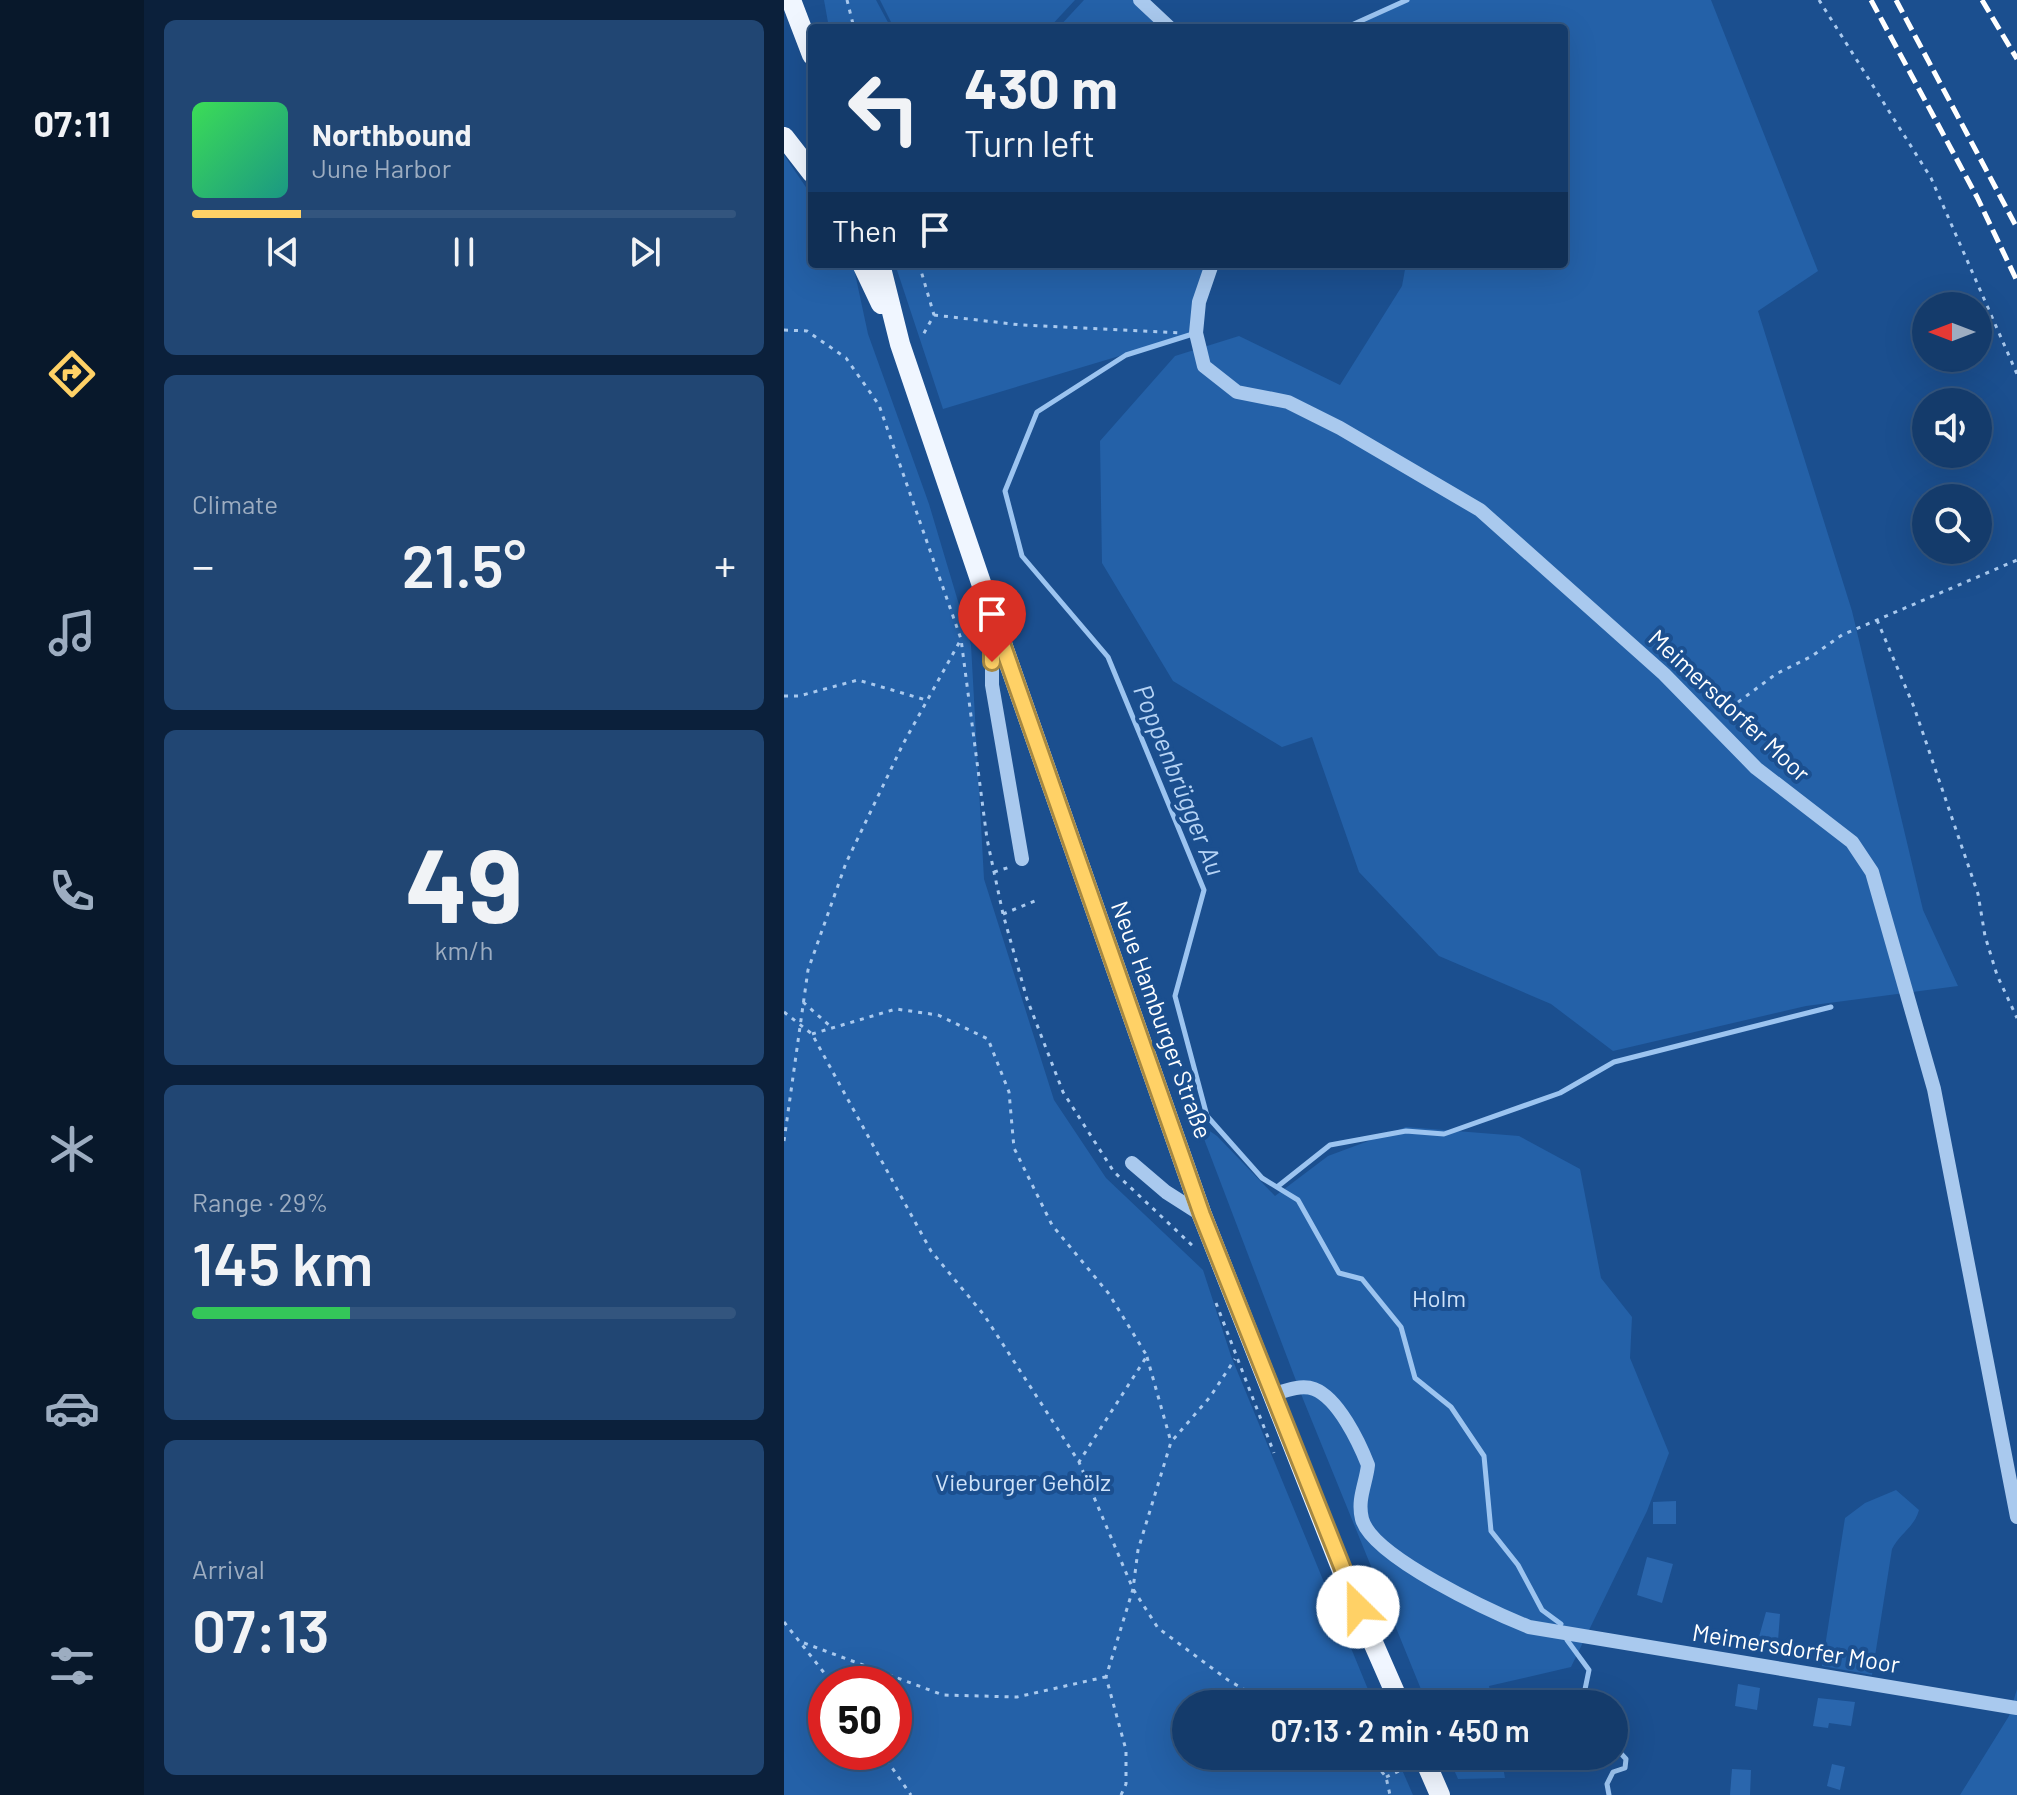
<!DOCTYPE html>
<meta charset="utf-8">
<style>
body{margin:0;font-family:Barlow,sans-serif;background:#214673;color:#f1f3f6;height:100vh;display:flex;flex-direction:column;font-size:30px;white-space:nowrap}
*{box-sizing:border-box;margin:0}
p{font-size:26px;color:#9dadc1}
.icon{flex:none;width:44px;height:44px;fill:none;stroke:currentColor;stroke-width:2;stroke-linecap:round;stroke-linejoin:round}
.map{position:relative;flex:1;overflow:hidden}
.sheet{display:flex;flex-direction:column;gap:20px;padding:20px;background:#0b203b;width:640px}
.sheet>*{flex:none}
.hud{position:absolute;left:24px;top:24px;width:760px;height:244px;border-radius:8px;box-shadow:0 8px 32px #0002,0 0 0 2px #33557e;background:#143b6b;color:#f1f3f6;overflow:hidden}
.needle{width:52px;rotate:270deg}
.fabs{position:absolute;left:1128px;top:292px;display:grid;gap:16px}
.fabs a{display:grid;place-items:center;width:80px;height:80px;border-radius:50%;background:#143b6b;box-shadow:0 8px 32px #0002,0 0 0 2px #33557e;font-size:40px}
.speed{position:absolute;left:24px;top:1666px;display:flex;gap:16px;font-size:40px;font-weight:700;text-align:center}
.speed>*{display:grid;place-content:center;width:104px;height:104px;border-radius:50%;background:#143b6b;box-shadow:0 8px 32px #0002,0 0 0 2px #33557e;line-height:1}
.speed .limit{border:12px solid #d22;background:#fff;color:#111}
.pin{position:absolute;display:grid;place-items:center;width:68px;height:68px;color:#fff;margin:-82px -34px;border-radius:50% 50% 50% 0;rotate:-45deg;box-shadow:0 0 8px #0007}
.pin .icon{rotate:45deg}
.me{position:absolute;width:88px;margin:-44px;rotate:337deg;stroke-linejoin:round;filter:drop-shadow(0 0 6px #0008)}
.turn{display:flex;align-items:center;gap:28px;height:168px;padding:0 24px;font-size:36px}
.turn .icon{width:104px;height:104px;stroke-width:2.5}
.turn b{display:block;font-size:56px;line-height:68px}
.then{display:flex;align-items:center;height:76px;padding:0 24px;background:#0003;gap:16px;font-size:30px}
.big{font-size:60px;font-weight:600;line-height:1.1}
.sheet .card{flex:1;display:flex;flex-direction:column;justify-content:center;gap:12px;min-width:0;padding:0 28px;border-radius:12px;background:#214673}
.sheet .dial{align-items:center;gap:0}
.dial b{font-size:104px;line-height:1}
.song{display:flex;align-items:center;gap:24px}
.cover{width:96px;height:96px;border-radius:12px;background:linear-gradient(135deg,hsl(130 70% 55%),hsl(170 70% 35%))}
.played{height:8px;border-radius:4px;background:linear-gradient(90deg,#ffd166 20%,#33557e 20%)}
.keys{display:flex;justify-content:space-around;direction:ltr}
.heat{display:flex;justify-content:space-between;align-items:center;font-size:44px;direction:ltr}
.charge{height:12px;border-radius:6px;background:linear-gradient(90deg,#34c759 29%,#33557e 0)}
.trip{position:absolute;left:388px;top:1690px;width:456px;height:80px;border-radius:40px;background:#143b6b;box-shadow:0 8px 32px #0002,0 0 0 2px #33557e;font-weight:600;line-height:80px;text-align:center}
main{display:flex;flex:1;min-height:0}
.tabs{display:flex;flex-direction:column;width:144px;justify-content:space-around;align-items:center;background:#08182b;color:#9dadc1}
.tabs .icon{width:56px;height:56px}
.tabs .on{color:#ffd166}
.tabs b{font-size:36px;color:#f1f3f6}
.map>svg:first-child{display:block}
</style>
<main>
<nav class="tabs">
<b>07:11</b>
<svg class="icon on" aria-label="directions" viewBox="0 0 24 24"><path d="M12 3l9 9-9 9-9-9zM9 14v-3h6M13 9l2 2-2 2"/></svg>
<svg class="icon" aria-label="music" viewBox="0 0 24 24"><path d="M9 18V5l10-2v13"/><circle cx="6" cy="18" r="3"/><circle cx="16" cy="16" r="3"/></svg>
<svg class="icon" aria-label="phone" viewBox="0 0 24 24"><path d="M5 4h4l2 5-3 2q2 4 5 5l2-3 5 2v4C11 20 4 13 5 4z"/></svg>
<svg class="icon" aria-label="climate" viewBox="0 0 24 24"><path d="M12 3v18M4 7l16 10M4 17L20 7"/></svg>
<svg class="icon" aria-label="car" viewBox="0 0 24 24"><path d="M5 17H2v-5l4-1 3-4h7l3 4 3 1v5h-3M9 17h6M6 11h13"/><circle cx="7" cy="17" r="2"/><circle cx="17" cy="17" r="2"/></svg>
<svg class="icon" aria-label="filters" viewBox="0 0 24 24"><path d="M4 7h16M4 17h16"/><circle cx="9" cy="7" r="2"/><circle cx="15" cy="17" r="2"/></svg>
</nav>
<section class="sheet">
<div class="card">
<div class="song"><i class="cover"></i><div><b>Northbound</b><p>June Harbor</p></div></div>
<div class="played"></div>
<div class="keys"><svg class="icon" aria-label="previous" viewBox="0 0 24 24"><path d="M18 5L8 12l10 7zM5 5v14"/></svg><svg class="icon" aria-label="pause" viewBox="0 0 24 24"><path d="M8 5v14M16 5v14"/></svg><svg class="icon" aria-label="next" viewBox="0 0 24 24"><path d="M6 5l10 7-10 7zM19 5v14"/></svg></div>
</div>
<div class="card"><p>Climate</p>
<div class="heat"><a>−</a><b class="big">21.5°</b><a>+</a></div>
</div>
<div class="card dial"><b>49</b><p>km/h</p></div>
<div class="card"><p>Range · 29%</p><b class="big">145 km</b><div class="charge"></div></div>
<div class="card"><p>Arrival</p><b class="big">07:13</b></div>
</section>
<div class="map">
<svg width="1233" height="1795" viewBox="0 0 1233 1795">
<rect width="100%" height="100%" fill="#1b4f8f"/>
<!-- green -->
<path fill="#2461a8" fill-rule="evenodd" d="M40 0H92L107 28H45Z
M96 0H291L265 28H110Z
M300 0H356L386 28H274Z
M623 0H927L1034 271 974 311 1068 611 1139 910 1174 986 1022 1006 829 1051 767 1004 655 956 575 872 528 737 498 747 389 681 318 563 316 441 391 356 455 336 556 385 618 286 622 264H780V28H561Z
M0 155 28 196V264H69L84 334 145 504 187 645 200 879 270 1100 322 1178 419 1270 447 1356 590 1704H402V1756H612L629 1795H0ZM42 1684H110V1752H42Z
M111 264H428L412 333 159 409Z
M414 1123 433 1136 491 1196 544 1156 622 1127 735 1136 796 1169 817 1278 848 1317 846 1358 885 1453 863 1511 787 1667 705 1686 708 1704H643L519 1399Z
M1112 1490 1135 1510C1130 1528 1116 1533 1108 1549L1088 1675 1038 1666 1061 1518 1081 1503Z
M1233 1689V1795H1176L1225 1716Z
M664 1756H717L721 1778 674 1779Z"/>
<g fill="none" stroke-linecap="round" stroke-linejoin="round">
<!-- stream -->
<path stroke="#9cc4f0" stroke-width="5" d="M561 28 623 0
M412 333 342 355 253 412 221 491 238 556 324 657 420 890 391 996 423 1116 478 1178 514 1200 555 1273 578 1279 617 1327 631 1378 667 1407 700 1456 707 1531 734 1565 758 1610 777 1624
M493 1187 546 1145 622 1131 660 1134 776 1093 830 1062 1047 1007
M783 1640 805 1670 798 1704
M825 1795 823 1784 829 1772 841 1768 842 1759 830 1746"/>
</g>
<!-- building -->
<path fill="#2a66ad" d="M892 1501V1524H869V1502Z
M863 1557 889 1564 878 1603 853 1595Z
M982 1612 996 1614 993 1654 971 1651Z
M954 1684 976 1688 973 1710 951 1706Z
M1034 1698 1071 1702 1067 1726 1045 1723 1044 1728 1029 1726Z
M1048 1764 1061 1767 1056 1790 1043 1786Z
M948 1769 967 1770 966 1795H946Z"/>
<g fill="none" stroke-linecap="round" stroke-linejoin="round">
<!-- path -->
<path stroke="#a9c9ee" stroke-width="3" stroke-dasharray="4 6" stroke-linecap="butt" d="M63 0 70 28
M1035 0 1147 178 1233 374
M135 264 150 315 139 335
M150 315 237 325 397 333
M0 330 23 331 62 358 95 405 177 639 203 839 219 914 243 999 279 1092 330 1172 411 1248
M1093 620 1130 707 1194 894 1201 936 1213 975 1233 1018
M0 696H15L74 680 142 700
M938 714 992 674 1028 656 1058 635 1233 560
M210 872 226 867
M219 914 251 901
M19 1002 46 1026
M0 1012 28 1034 147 1251 200 1315 295 1462 349 1589 374 1628 444 1680 485 1704
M28 1034 112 1009 154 1015 204 1039 225 1092 230 1148 268 1225 325 1294 363 1356 295 1462
M0 1141 24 970 62 863 119 744 176 641
M432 1303 490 1453
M363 1357 387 1442
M0 1622 49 1684
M20 1643 159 1695 233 1697 321 1677
M97 1752 127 1795
M585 1756 602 1777 606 1795
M602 1777 624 1767
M337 1795 342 1784V1750L322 1677 349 1589 354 1550 387 1442 426 1397 451 1359"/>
<!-- minor -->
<path stroke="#a9c9ee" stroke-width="14" d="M356 0 386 28
M428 264 415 302 412 333 420 366 453 392 504 402 556 428 696 510 880 674 972 768 1068 842 1088 872 1150 1089 1233 1517
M208 627V685L238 859
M348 1163 382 1192 418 1215
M487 1395C500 1391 517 1384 530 1389 554 1398 575 1442 584 1465 582 1484 573 1499 578 1519 588 1557 708 1612 745 1627L1233 1708"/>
<!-- major -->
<path stroke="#f0f6ff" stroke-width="20" d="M7 0 28 55
M0 137 28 173
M78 264 97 304
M96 264 116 344 208 615 418 1215 563 1583 616 1704
M639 1756 656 1795"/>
<!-- rail -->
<path stroke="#fff" stroke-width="5" stroke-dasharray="14 6" stroke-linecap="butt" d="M1087 0 1193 197 1233 281
M1112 0 1233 228
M1198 0 1233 59"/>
</g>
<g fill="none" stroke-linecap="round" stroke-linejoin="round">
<!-- route casing -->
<g stroke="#a68842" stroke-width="20">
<path id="route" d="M208 662V615L418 1215 574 1607"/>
</g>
<!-- route -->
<use href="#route" stroke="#ffd166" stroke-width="14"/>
</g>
<g text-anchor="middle" stroke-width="8" stroke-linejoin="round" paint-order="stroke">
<!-- street labels -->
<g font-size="24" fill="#fff" stroke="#1b4f8f">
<text transform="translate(945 706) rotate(43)" y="8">Meimersdorfer Moor</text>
<text transform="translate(377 1020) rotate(70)" y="8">Neue Hamburger Straße</text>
<text transform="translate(1012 1649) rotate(9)" y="8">Meimersdorfer Moor</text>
</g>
<!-- park labels -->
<g font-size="24" fill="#cfe3fa" stroke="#1b4f8f">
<text x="655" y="1307">Holm</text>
<text x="239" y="1491">Vieburger Gehölz</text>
</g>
<!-- water labels -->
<g font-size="26" font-style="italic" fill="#b5d3f5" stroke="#1b4f8f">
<text transform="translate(395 780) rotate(68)" y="9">Poppenbrügger Au</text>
</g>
</g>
</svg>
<div class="fabs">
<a><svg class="needle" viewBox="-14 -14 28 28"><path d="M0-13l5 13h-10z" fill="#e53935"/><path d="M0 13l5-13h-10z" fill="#9dadc1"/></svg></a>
<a><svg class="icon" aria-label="sound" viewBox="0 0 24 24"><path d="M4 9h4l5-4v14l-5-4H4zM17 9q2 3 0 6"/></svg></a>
<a><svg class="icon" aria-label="search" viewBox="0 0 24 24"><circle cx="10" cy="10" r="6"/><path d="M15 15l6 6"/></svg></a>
</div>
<div class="speed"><div class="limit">50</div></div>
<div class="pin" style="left:208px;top:662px;background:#d93025"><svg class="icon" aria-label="arrive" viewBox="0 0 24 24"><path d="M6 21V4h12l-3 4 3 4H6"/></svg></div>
<svg class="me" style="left:574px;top:1607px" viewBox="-20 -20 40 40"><circle r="19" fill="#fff"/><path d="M0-13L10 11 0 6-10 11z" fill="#ffd166"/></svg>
<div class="trip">07:13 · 2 min · 450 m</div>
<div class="hud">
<div class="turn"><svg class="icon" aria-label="left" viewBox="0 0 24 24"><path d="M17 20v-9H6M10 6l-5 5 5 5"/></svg><div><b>430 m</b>Turn left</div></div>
<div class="then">Then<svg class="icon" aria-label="arrive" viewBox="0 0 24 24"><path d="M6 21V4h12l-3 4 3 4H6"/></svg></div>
</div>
</div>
</main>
